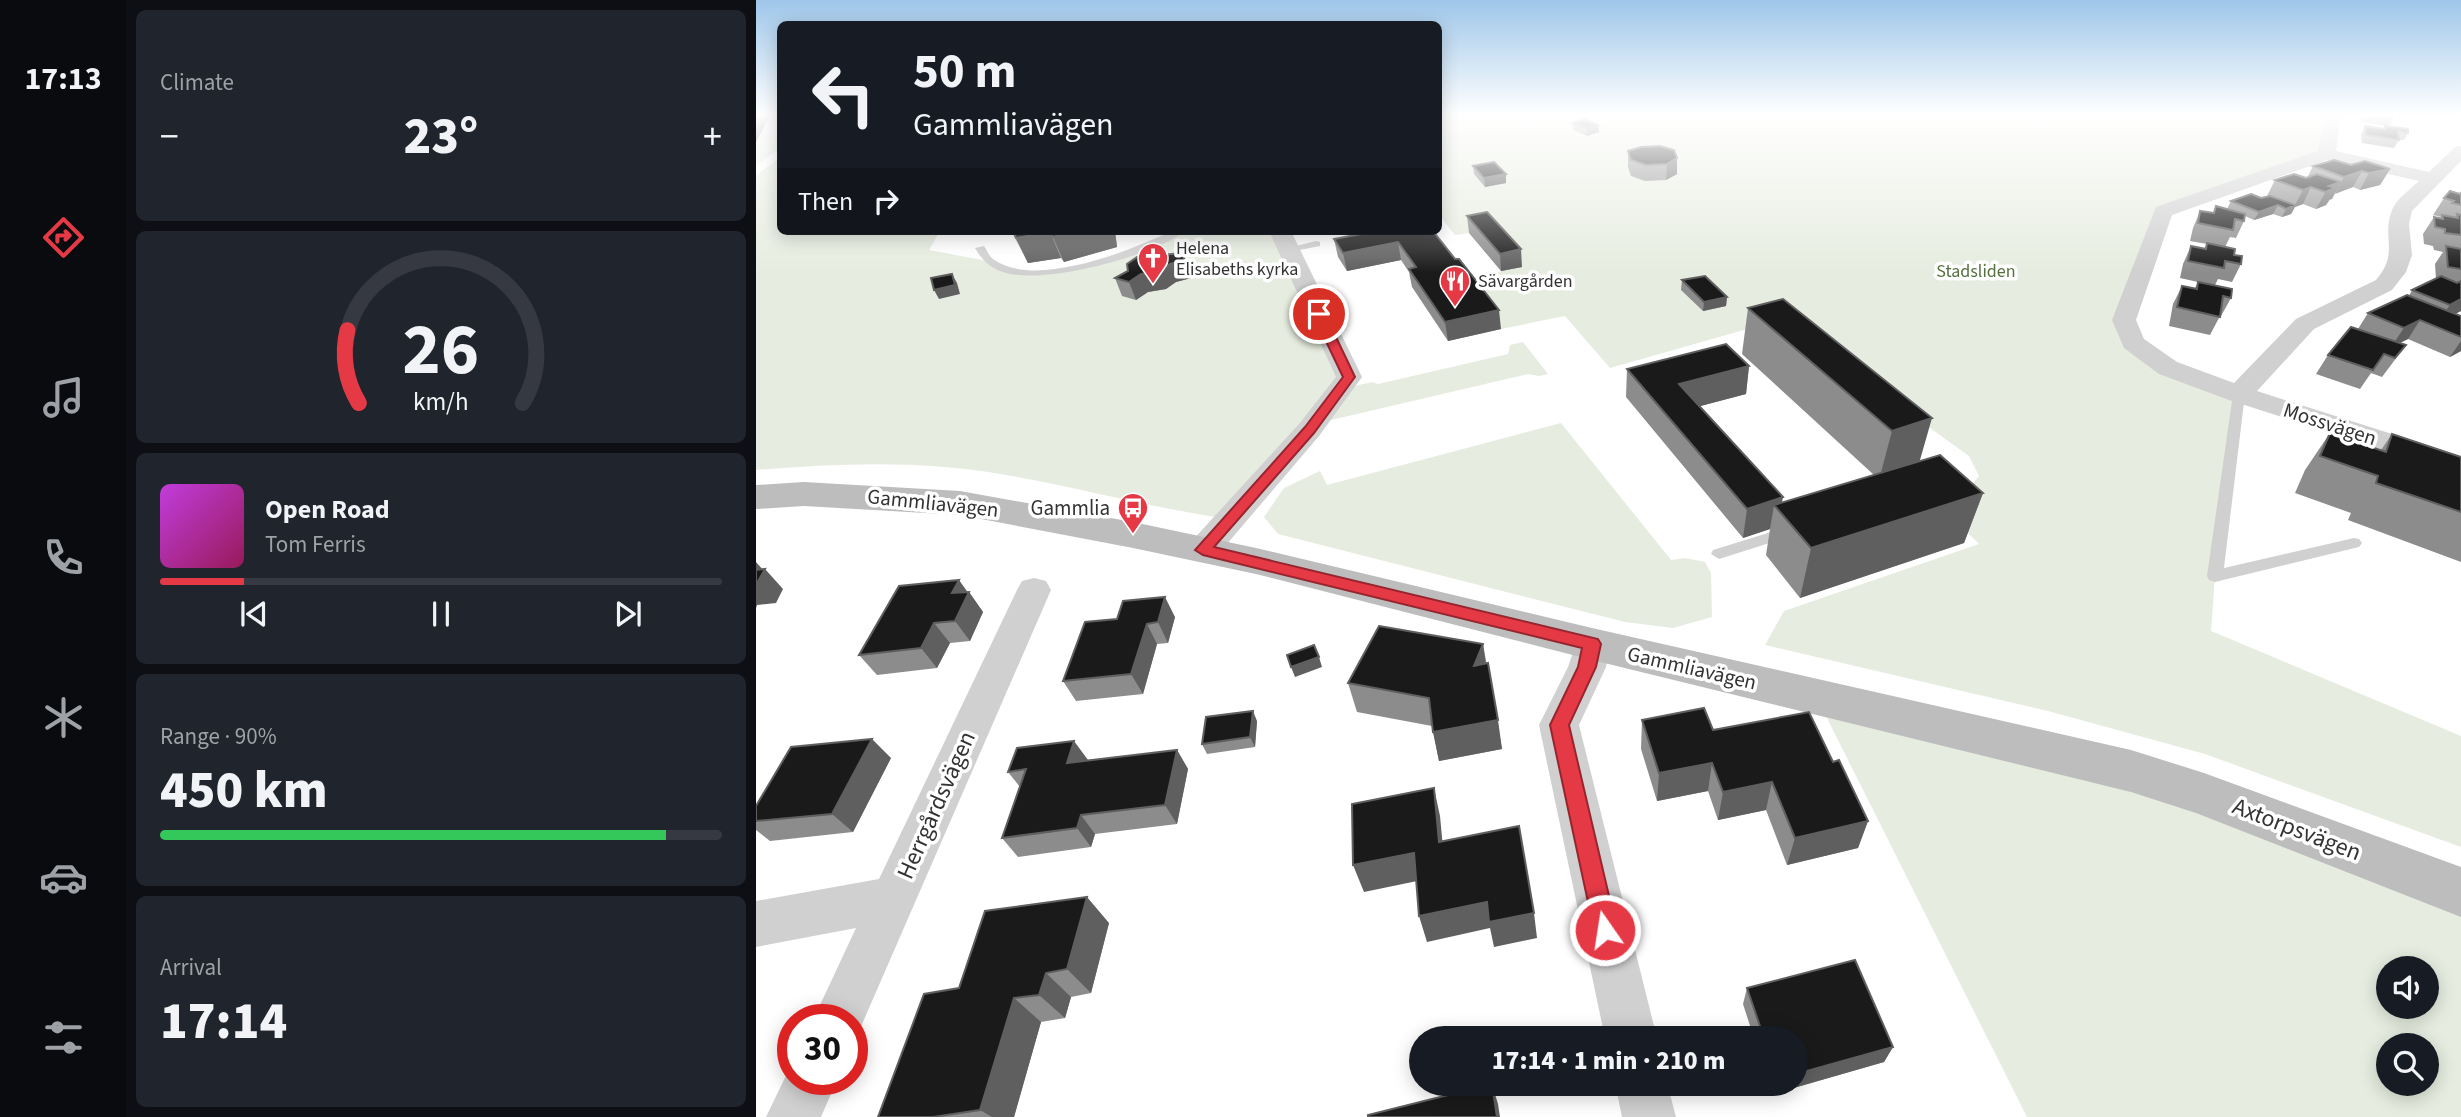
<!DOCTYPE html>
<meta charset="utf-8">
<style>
body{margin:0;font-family:"Source Sans 3",sans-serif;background:#20242c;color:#f1f3f6;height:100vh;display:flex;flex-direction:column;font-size:26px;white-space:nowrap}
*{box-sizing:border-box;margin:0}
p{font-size:23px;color:#9ea1a6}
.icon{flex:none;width:38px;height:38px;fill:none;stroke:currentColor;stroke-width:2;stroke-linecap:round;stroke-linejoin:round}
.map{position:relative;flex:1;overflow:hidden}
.panel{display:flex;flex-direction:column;gap:10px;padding:10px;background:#0d0f14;width:630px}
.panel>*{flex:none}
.guide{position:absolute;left:21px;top:21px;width:665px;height:214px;border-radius:10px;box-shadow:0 4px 18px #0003;background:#171b24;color:#f1f3f6;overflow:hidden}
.buttons{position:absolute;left:1620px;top:956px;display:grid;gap:14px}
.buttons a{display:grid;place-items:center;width:63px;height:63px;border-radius:50%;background:#171b24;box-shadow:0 4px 18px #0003;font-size:35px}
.speed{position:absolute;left:21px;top:1004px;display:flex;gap:14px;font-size:35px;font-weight:700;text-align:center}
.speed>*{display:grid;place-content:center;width:91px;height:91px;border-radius:50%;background:#171b24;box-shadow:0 4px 18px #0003;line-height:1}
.speed .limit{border:10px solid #d22;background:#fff;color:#111}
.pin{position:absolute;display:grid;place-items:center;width:60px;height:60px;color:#fff;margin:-30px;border:4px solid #fff;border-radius:50%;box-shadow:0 2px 7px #0007}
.me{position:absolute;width:77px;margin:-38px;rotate:347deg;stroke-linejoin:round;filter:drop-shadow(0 0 5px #0008)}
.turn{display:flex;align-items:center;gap:24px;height:147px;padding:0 21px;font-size:32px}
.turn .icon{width:91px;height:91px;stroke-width:2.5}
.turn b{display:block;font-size:49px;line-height:60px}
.then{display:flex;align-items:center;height:66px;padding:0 21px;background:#0003;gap:14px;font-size:26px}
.big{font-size:52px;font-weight:800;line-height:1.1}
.panel .tile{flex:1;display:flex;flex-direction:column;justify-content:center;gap:10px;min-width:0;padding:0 24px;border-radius:10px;background:#20242c}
.panel .dial{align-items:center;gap:0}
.dial svg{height:182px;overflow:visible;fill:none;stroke:#363941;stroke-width:7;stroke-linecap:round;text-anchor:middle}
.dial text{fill:#f1f3f6;stroke:none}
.song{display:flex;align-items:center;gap:21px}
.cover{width:84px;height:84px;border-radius:10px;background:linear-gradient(135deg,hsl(290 70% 55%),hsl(330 70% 35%))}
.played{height:7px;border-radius:4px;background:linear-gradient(90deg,#e63946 15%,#363941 15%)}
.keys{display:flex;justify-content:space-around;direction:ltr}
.heat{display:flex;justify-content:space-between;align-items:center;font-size:38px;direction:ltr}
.charge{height:10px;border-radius:5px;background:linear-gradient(90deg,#34c759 90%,#363941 0)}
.trip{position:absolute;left:653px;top:1026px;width:399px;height:70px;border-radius:35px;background:#171b24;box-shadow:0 4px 18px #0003;font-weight:800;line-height:70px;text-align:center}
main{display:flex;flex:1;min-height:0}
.dock{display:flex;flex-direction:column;width:126px;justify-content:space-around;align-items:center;background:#090b0e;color:#9ea1a6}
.dock .icon{width:49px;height:49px}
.dock .on{color:#e63946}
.dock b{font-size:32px;color:#f1f3f6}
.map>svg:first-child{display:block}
</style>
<main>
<nav class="dock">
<b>17:13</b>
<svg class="icon on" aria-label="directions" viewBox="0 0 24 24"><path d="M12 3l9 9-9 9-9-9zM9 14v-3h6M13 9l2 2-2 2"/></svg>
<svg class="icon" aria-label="music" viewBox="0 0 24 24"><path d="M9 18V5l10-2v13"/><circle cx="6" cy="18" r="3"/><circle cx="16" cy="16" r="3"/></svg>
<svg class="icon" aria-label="phone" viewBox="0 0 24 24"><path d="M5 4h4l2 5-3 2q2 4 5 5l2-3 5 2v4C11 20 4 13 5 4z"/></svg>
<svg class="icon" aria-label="climate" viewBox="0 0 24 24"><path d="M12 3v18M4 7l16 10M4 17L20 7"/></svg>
<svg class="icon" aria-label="car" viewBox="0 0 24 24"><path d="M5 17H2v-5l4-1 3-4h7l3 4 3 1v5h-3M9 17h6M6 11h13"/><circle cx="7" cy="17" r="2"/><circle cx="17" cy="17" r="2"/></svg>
<svg class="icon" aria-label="filters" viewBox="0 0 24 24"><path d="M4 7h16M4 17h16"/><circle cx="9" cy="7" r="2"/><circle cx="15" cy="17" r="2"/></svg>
</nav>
<section class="panel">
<div class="tile"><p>Climate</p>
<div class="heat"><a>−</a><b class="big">23°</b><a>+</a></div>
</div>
<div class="tile dial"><svg viewBox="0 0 100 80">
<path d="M14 69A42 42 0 1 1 86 69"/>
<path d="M14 69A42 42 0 0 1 9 37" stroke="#e63946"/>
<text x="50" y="56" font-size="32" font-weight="700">26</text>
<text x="50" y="72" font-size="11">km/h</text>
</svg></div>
<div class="tile">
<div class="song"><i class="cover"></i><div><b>Open Road</b><p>Tom Ferris</p></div></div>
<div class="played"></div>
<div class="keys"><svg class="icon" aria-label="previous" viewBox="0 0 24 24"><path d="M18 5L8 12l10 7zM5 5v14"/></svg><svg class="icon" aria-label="pause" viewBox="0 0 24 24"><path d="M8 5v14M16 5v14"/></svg><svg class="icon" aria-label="next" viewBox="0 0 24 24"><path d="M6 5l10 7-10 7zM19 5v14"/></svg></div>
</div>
<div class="tile"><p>Range · 90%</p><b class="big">450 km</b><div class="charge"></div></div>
<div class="tile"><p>Arrival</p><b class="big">17:14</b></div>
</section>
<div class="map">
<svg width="1705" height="1117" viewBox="0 0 1705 1117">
<rect width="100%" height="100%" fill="#fff"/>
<!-- green -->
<path fill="#e6ecdf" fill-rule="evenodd" d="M0 116H24V148L0 166Z
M682 116H1577L1570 154 1407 211 1368 321 1377 343 1483 394 1459 576 1455 631 1705 736V847L1449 754 1292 711 1009 645 1028 611 1223 544 1182 503 1214 487 1223 476 1213 456 1023 320 854 368 809 316 745 329 708 280 745 271 713 233 699 235 683 215Z
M24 158V231H184L173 250 232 261 274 273 354 260 424 231H543L526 234 586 389 616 382 622 384 752 354 754 345 767 342 792 374 783 376 772 374 558 424 474 519C399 509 325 488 250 475 168 460 83 463 0 470V175Z
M805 423 915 560 929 558 949 562 955 573 956 617 917 628 869 622 522 534 508 517 528 488 564 471 571 485Z
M1060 696 1705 892V1117H1271ZM1633 968H1671V1006H1633ZM1633 1045H1671V1083H1633Z"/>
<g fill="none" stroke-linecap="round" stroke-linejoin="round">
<!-- lane -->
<path fill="#d0d0d0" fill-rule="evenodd" d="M416 231H429C398 256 285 286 247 272 233 267 226 260 219 248L228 246C231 250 233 256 237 259 279 290 375 250 416 231Z
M560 241 564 242V246L533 252 528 249Z
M1483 390 1489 394 1468 568 1598 538 1603 539 1606 543 1603 547 1459 582 1453 580 1451 576 1477 394Z
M1031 527 1036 528 1039 532 1036 536 963 559 955 554 957 550Z"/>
<!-- street -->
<path fill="#d0d0d0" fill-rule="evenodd" d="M1569 116H1585L1580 151 1673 172 1699 147 1705 146V161L1656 211 1653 224 1656 255 1650 272 1636 290 1558 329 1501 391 1705 456V475L1473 400 1403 374 1368 348 1356 320 1400 207 1562 151ZM1571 160 1663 181C1655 189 1640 199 1636 210 1625 238 1644 252 1620 280L1540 319 1478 383 1421 362 1388 339 1380 320 1416 215Z
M513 231H535L606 377 563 436 459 558 447 561 435 558 431 550 435 542 543 424 580 377Z
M278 578 290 581 295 590 100 1038 96 1039V1020H57L100 928 0 947V901L123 879 261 590 266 581Z
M836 630 849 634 854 644 850 667 823 725 901 1038H849L783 725 812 667 823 634Z
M37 1061V1080H81L65 1117H10Z
M859 1083H911L920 1117H866Z"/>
<!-- secondary -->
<path fill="#bdbdbd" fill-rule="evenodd" d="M48 482 204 491 377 522 500 548 836 628 1375 750 1448 773 1705 867V917L1440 813 1375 792 836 660 500 574 377 548 204 515 48 506 0 509V485Z"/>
</g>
<!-- wall -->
<path fill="#8c8c8c" d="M1605 116H1639L1633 126 1605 122Z
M816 123 842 125 843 132 831 136 817 130Z
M1609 126 1627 129 1629 126 1652 133 1648 140H1643L1638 148 1606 143 1605 134Z
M904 146 921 174 910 180 889 181 875 176 872 167V151Z
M1595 165 1634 169 1624 185 1604 190 1597 187 1579 193 1570 205 1560 209 1547 204 1539 207 1535 214 1526 217 1517 214 1498 220 1489 216 1488 221 1480 238 1474 237 1469 247 1478 255 1485 264 1476 282 1462 279 1459 285 1475 298 1465 316H1464L1454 335 1413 326 1417 304 1426 286 1439 288 1442 282 1424 278 1427 264 1435 246 1448 249 1451 244 1434 241 1437 228 1444 211 1457 213 1460 206 1471 209 1475 201 1505 198 1511 196 1519 180 1551 178 1557 166Z
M717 166 750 183 729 187 718 174Z
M1705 193V311L1699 314 1705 316V351L1694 357 1652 339 1644 343 1650 345 1626 377 1615 373 1604 389 1560 374 1572 355 1602 329 1612 313 1653 296 1656 290 1680 279 1679 264 1687 252 1678 250 1677 246 1668 244 1667 234 1678 217 1684 219 1685 217 1677 215 1688 198Z
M711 216 766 267 745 271 713 233Z
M246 231H359L361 247 308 262 305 258 272 263 256 232Z
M621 231 699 259 745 329 692 341 656 287 653 272 645 260 591 271 582 257 578 239Z
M359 278H435L420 282 410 289 392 292 380 300 366 296Z
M926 280 971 297 970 306 947 311 925 290Z
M1027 299 1163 461 1227 493 1208 543 1044 598 1010 555 1014 529 987 538 870 397 871 369 993 366 990 394 944 406 1026 503 1118 475 986 354 992 308Z
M1574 433 1625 450 1636 434 1705 457V562L1592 520 1595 513 1539 493 1549 470Z
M211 592H213L227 612 214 641 194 643 181 668 121 675 103 655Z
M419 617 412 643 401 644 387 694 320 701 307 681 329 622Z
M727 644 746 749 683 761 676 726 601 712 592 683Z
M886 720 957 730 1077 762 1112 821 1102 848 1031 865 1010 810 962 820 952 791 901 801 885 749Z
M501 721 499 747 451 754 446 744Z
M421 750 432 769 421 824 339 834 335 847 262 857 246 838 264 787 252 772 332 760Z
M135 758 97 832 14 841 0 830V806Z
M353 923 335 993 315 997 309 1018 285 1022 258 1117H122L203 988Z
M991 988 1137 1047 1128 1062 1017 1094 1014 1083H1040V1038H998L987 1004Z"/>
<!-- shaded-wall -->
<path fill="#5f5f5f" d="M0 116H14L0 142Z
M842 125 843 132 831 136V128Z
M921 158V174L910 180 911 164Z
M1634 169 1624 185 1604 190 1613 173Z
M1606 171 1597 187 1579 194 1588 177Z
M750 174V183L729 187 728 178Z
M1585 182 1576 199 1573 200 1570 205 1560 209 1573 186Z
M1555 187 1547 204 1539 207 1535 214 1526 217 1530 209 1539 205 1547 190Z
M1522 205 1517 214 1498 220 1503 212Z
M318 231H359L361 247 308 262 297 237Z
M294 232 305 258 272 263 260 238Z
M642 242 645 260 591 271 587 253Z
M765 249 766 267 745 271 744 254Z
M429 260 435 278 420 282 410 289 392 292 380 300 373 282 385 274 414 264Z
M196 274 201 283 204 294 183 299 178 290Z
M971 297 970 306 947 311 948 302Z
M1705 299V311L1681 323 1694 305Z
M743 310 745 329 692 341 689 322Z
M1664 320 1652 339 1635 347 1648 328Z
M1705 341V351L1694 357Z
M993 366 990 394 922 412 923 384Z
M1176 418 1162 467 1123 480 1136 431Z
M1227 493 1208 543 1044 598 1055 548Z
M1027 497 1024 513 1018 505 1014 529 987 538 991 509Z
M0 562 8 571 9 569 27 589 20 603 1 605 0 608Z
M203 580 213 594V592L227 612 214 641 199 621 196 593Z
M409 597 419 617 412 643 402 622Z
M178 623 194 643 181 668 165 648Z
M391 624 401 644 387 694 375 674Z
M727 644 731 673 718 666Z
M563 657 566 667 539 677 535 667Z
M497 711 501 721 499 747 494 737Z
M742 720 746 749 683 761 677 732Z
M116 739 135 758 97 832 76 814Z
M318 741 332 760 311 763Z
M421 750 432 769 421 824 409 805Z
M956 763 952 791 901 801 903 773Z
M1016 782 1010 810 962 820 967 792Z
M678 788 684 816 689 869 683 842Z
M325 815 339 834 335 847 321 828Z
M1112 821 1102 848 1031 865 1039 838Z
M658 853 666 880 608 892 597 865Z
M331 897 353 923 335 993 311 969Z
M731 902 778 913 781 938 738 947 734 928 671 942 663 916Z
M290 973 315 997 309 1018 283 995Z
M258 998 285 1022 258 1117H236L224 1110Z
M1137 1047 1128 1062 1017 1094 1021 1083H1040V1074Z
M736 1084 742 1104 744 1117H741Z"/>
<!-- building -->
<path fill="#1a1a1a" stroke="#5f5f5f" stroke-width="2" d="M828 119 842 125 831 128 816 123Z
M1609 126 1629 129V126L1652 129V133L1642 131 1643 140 1610 135Z
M904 146 918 150 921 158 911 164 890 165 875 160 872 151 885 147Z
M1578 160 1595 165 1609 161 1634 169 1613 173 1606 171 1588 177 1557 166Z
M738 162 750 174 728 178 717 166Z
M1538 174 1550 178 1561 174 1585 182 1573 186 1579 188 1569 192 1555 187 1547 190 1519 180Z
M1694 191 1704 194 1705 193V205L1696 203 1698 201 1688 198Z
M1495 194 1505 198 1514 196 1539 205 1530 209 1522 205 1503 212 1475 201Z
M1460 206 1489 214 1488 221 1479 219 1477 230 1442 223 1444 211 1458 213Z
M731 212 765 249 744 254 711 216Z
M1701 214 1705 215V235L1689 233V229L1679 227 1678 217 1687 219 1686 215 1702 218Z
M257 231H318L297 237 294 232 260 238Z
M621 231H664L666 233 677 231 699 259H703L743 310 689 322 653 269 660 267 642 242 587 253 578 239Z
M1451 243 1479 249 1478 255 1486 256 1485 264 1469 261 1468 268 1432 261 1435 246 1450 249Z
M1690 246 1705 249V269L1692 267Z
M426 253 429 260 414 264 404 271 385 274 373 282 359 278 372 271 371 264 381 257Z
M196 274 199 285 178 290 175 278Z
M949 276 971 297 948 302 926 280Z
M1685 276 1701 283 1705 281V299L1694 305 1656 290Z
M1442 282 1476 289 1475 298 1467 296 1464 317 1421 307 1426 286 1441 289Z
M1651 295 1705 316V337L1664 320 1648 328 1612 313Z
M1027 299 1176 418 1136 431 992 308Z
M1595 327 1650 345 1639 358 1628 354 1617 370 1572 355Z
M970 344 993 366 923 384 1027 497 991 509 871 369Z
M1574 433 1630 452 1636 434 1705 457V512L1620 483 1622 476 1564 456Z
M1184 455 1227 493 1055 548 1018 505Z
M9 569 1 583H0V570Z
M203 580 196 593 213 592 199 621 178 623 165 648 103 655 143 586Z
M409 597 402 622 391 624 375 674 307 681 329 622 361 619 367 601Z
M623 626 727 644 718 666 732 663 742 720 677 732 673 698 592 683Z
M558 645 563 657 535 667 531 655Z
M948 708 957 730 1053 712 1077 762 1083 760 1112 821 1039 838 1016 782 967 792 956 763 903 773 886 720Z
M497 711 494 737 446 744 450 717Z
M116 739 76 814 0 821V806L35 747Z
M318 741 311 763 421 750 409 805 325 815 321 828 246 838 270 769 252 772 261 748Z
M678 788 683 842 763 826 778 913 733 922 731 902 663 916 658 853 597 865 596 804Z
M331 897 311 969 290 973 283 995 258 998 224 1110 177 1117H122L168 994 203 988 229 911Z
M1099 960 1137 1047 1040 1074V1038H1008L991 988Z
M736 1084 741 1117H612V1115Z"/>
<!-- sky -->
<linearGradient id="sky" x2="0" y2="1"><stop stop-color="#9ec6ea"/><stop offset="0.42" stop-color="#fff"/><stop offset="1" stop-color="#fff" stop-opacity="0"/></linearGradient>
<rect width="1705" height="273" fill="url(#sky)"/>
<!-- route -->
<path fill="#e63946" stroke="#96252e" stroke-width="2" d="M563 310 569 314 599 377 558 433 458 547 842 639 845 644 840 667 813 725 861 930 857 937 849 941 841 937 838 930 794 725 822 667 826 648 447 555 439 550 549 427 587 377 557 314Z"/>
<!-- icons -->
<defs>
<g id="church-pin" transform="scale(1.575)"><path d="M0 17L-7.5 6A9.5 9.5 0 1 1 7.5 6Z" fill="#e63946" stroke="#fff"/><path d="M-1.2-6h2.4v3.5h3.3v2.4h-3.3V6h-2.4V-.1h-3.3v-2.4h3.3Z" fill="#fff"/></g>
<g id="restaurant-pin" transform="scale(1.575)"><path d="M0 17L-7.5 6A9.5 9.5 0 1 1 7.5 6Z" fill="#e63946" stroke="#fff"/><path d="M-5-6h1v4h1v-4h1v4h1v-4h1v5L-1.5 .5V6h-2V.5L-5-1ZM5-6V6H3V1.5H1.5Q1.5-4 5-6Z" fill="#fff"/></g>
<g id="bus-pin" transform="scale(1.575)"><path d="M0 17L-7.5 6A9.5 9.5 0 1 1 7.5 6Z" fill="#e63946" stroke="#fff"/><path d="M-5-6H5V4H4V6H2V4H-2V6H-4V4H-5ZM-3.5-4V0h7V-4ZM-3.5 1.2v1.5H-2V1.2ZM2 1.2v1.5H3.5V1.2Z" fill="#fff"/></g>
</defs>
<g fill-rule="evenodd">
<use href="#church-pin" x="397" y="258"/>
<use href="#restaurant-pin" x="699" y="281"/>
<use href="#bus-pin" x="377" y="508"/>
</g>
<g text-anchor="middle" stroke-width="7" stroke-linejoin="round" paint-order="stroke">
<!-- far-poi labels -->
<g font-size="18" fill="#333" stroke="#fff" text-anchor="start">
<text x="420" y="254">Helena<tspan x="420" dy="21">Elisabeths kyrka</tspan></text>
<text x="722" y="287">Sävargården</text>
</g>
<!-- far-park labels -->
<g font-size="18" fill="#56703f" stroke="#fff">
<text x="1220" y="277">Stadsliden</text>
</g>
<!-- street labels -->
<g font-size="21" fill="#333" stroke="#fff">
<text transform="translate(1574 424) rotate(18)" y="7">Mossvägen</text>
<text transform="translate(177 503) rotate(6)" y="7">Gammliavägen</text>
<text transform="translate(936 668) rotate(13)" y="7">Gammliavägen</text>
</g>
<!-- poi labels -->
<g font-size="21" fill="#333" stroke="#fff" text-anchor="end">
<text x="354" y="515">Gammlia</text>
</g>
<!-- near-street labels -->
<g font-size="24" fill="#333" stroke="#fff">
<text transform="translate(180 805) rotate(-66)" y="8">Herrgårdsvägen</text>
<text transform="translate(1541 829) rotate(21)" y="8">Axtorpsvägen</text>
</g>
</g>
</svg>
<div class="buttons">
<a><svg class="icon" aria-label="sound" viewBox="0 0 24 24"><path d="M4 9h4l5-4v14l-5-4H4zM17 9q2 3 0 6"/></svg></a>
<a><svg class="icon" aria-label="search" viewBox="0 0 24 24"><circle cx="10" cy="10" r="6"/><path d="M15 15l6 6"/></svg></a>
</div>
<div class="speed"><div class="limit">30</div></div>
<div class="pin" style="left:563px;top:314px;background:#d93025"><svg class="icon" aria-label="arrive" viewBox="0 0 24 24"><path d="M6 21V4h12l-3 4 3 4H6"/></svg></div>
<svg class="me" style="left:849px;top:930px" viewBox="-20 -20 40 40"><circle r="17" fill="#e63946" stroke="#fff" stroke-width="3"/><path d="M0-11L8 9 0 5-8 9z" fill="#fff"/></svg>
<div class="trip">17:14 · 1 min · 210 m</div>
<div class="guide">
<div class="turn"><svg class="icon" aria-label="left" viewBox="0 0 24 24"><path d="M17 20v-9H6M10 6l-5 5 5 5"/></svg><div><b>50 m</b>Gammliavägen</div></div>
<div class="then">Then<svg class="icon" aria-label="right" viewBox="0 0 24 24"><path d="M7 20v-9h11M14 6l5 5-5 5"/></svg></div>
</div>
</div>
</main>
